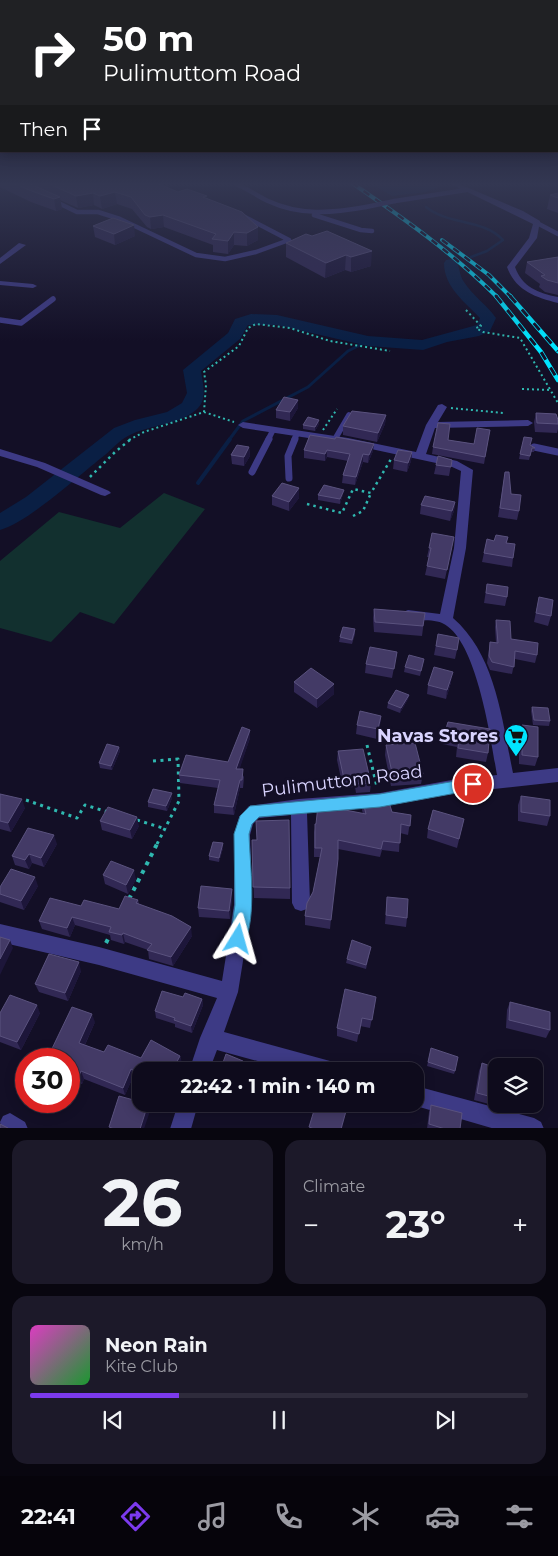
<!DOCTYPE html>
<meta charset="utf-8">
<style>
body{margin:0;font-family:Montserrat,sans-serif;background:#1c1929;color:#f1f3f6;height:100vh;display:flex;flex-direction:column;font-size:19px;white-space:nowrap}
*{box-sizing:border-box;margin:0}
p{font-size:16px;color:#9b9ba3}
.icon{flex:none;width:28px;height:28px;fill:none;stroke:currentColor;stroke-width:2;stroke-linecap:round;stroke-linejoin:round}
.map{position:relative;height:1128px;overflow:hidden}
.side{display:flex;flex-direction:column;gap:12px;padding:12px;background:#08060f;flex:1}
.side>*{flex:none}
.guide{position:absolute;left:0px;top:0px;width:559px;height:152px;box-shadow:0 2px 12px #0003,0 0 0 1px #2e2b3b;background:#202124;color:#fff;overflow:hidden}
.controls{position:absolute;left:488px;top:1058px;display:grid;gap:10px}
.controls a{display:grid;place-items:center;width:55px;height:55px;border-radius:10px;background:#0e0b1c;box-shadow:0 2px 12px #0003,0 0 0 1px #2e2b3b;font-size:25px}
.speed{position:absolute;left:15px;top:1048px;display:flex;gap:10px;font-size:25px;font-weight:700;text-align:center}
.speed>*{display:grid;place-content:center;width:65px;height:65px;border-radius:50%;background:#0e0b1c;box-shadow:0 2px 12px #0003,0 0 0 1px #2e2b3b;line-height:1}
.speed .limit{border:8px solid #d22;background:#fff;color:#111}
.pin{position:absolute;display:grid;place-items:center;width:42px;height:42px;color:#fff;margin:-21px;border:2px solid #fff;border-radius:50%;box-shadow:0 1px 5px #0007}
.me{position:absolute;width:55px;margin:-28px;rotate:8deg;stroke-linejoin:round;filter:drop-shadow(0 0 4px #0008)}
.turn{display:flex;align-items:center;gap:18px;height:105px;padding:0 20px;font-size:22px}
.turn .icon{width:65px;height:65px;stroke-width:2.5}
.turn b{display:block;font-size:35px;line-height:42px}
.then{display:flex;align-items:center;height:48px;padding:0 20px;background:#0003;gap:10px;font-size:19px}
.big{font-size:38px;font-weight:700;line-height:1.1}
.side .widget{flex:1;display:flex;flex-direction:column;justify-content:center;gap:8px;min-width:0;padding:0 18px;border-radius:15px;background:#1c1929}
.side .dial{align-items:center;gap:0}
.dial b{font-size:65px;line-height:1}
.song{display:flex;align-items:center;gap:15px}
.cover{width:60px;height:60px;border-radius:8px;background:linear-gradient(135deg,hsl(310 70% 55%),hsl(130 70% 35%))}
.played{height:5px;border-radius:2px;background:linear-gradient(90deg,#7c3aed 30%,#2e2b3b 30%)}
.keys{display:flex;justify-content:space-around;direction:ltr}
.heat{display:flex;justify-content:space-between;align-items:center;font-size:28px;direction:ltr}
.side .tiles{flex:1;display:grid;gap:12px;grid-template-columns:1fr 1fr}
.widget:last-child{grid-column:span 2}
.trip{position:absolute;left:132px;top:1062px;width:292px;height:50px;border-radius:15px;background:#0e0b1c;box-shadow:0 2px 12px #0003,0 0 0 1px #2e2b3b;font-weight:700;line-height:50px;text-align:center}
.menu{display:flex;height:80px;justify-content:space-around;align-items:center;background:#06040b;color:#9b9ba3}
.menu .icon{width:35px;height:35px}
.menu .selected{color:#7c3aed}
.menu b{font-size:22px;color:#f1f3f6}
.map>svg:first-child{display:block}
</style>
<div class="map">
<svg width="558" height="1129" viewBox="0 0 558 1129">
<rect width="100%" height="100%" fill="#130f26"/>
<!-- green -->
<path fill="#12302f" d="M164 493 205 509 114 624 80 612 51 642 0 628V561L59 512 120 528Z"/>
<!-- water -->
<path fill="#0a1f44" d="M370 183H436L442 186 426 192 392 196Z"/>
<g fill="none" stroke-linecap="round" stroke-linejoin="round">
<!-- stream-far2 -->
<path stroke="#0a1f44" stroke-width="2.5" d="M426 207C448 225 484 219 503 240L487 251 471 257"/>
<!-- stream-far1 -->
<path stroke="#0a1f44" stroke-width="3" d="M229 440 243 421 308 387 348 351 368 341 359 340"/>
<!-- stream -->
<path stroke="#0a1f44" stroke-width="4" d="M198 483 230 439"/>
<!-- river -->
<path fill="#0a1f44" fill-rule="evenodd" d="M451 259 456 260C460 267 459 275 464 282 473 296 487 305 496 318L490 331 479 336 447 342 423 350 368 346 277 325H248L240 339 201 371C203 385 208 400 196 410 177 426 150 424 128 436 120 440 112 449 105 455 79 475 29 522 0 530V513L26 497 114 428 135 420 167 412 182 403 187 393 183 370 228 333 235 319 251 314 277 315 368 336 422 340 477 325 480 318C465 302 444 287 444 263L446 260Z"/>
<!-- path-far3 -->
<path stroke="#2fb8b0" stroke-width="2" stroke-dasharray="2 3" stroke-linecap="butt" d="M466 310 481 326 476 328 483 332 520 338 558 403
M522 389 552 390
M451 408 503 413
M204 412 234 422
M323 430 337 409
M129 440 144 432 204 412 206 385 204 372 239 346 248 328 256 324 290 328 330 341 390 351"/>
<!-- path-far2 -->
<path stroke="#2fb8b0" stroke-width="2.5" stroke-dasharray="2.5 4" stroke-linecap="butt" d="M90 477 115 452 131 439
M307 504 342 513 353 489 371 493 391 459
M353 516 363 511 371 493"/>
<!-- path-far1 -->
<path stroke="#2fb8b0" stroke-width="3" stroke-dasharray="3 4.5" stroke-linecap="butt" d="M367 745 377 787
M153 761 178 759 179 801 156 846
M26 800 77 818 85 805 108 812
M137 820 166 829"/>
<!-- path -->
<path stroke="#2fb8b0" stroke-width="4" stroke-dasharray="4 5.5" stroke-linecap="butt" d="M129 899 157 844
M106 943 111 933"/>
<!-- lane-far2 -->
<path stroke="#3d3a85" stroke-width="4.5" d="M234 183C246 188 256 195 268 201 300 216 332 213 366 207
M52 200 77 212H98L120 219 196 255 225 259 256 252 289 240
M395 201 466 190
M314 215 361 230 372 231
M243 216 289 240
M537 223 558 234"/>
<!-- lane-far1 -->
<path stroke="#3d3a85" stroke-width="5.5" d="M0 320 21 323 53 299
M335 439 349 415
M268 440 273 430
M294 440 297 434"/>
<!-- lane -->
<path stroke="#3d3a85" stroke-width="7" d="M534 447 558 452
M252 472 269 439
M289 478 288 456 295 439"/>
<!-- street -->
<path fill="#3d3a85" fill-rule="evenodd" d="M449 183H457L523 211 540 221 537 238 515 267C522 287 538 293 558 297V303C535 297 516 291 507 267L529 238 533 224Z
M19 243 26 245 0 264V258Z
M0 281 33 284 37 286 33 288 0 285Z
M442 404 447 407 438 422 528 420 533 423 528 426 435 428 426 454 457 461 473 470 466 548 453 618C496 655 502 721 513 773L558 768V782L457 793 380 807 307 813 310 903 307 909 301 911 295 909 292 903 291 815 259 818 253 824 250 835 252 905 238 992 224 1032 330 1061 337 1064 340 1071H294L217 1050 209 1071H189L200 1038 217 998 99 965 0 942V924L99 947 222 981 234 905V835L240 816 249 806 299 799 380 793 457 779 497 775C491 741 477 638 442 623 433 619 418 621 408 620L403 618 401 615 403 612 408 610 440 614 454 548 461 471 450 466 348 444 243 428 238 425 243 422 348 438 416 452 426 425 438 405Z
M0 449 45 463 109 491 111 493 105 496 101 495 37 467 0 456Z
M416 1086 534 1118 541 1122 544 1129H495L416 1106 410 1104H416Z
M178 1104H198L191 1129H170Z
M10 1113 25 1122 28 1129H2L0 1122 3 1116Z"/>
<!-- rail-far1 casing -->
<g stroke="#00e5ff" stroke-width="4">
<path id="rail-far1" d="M352 183C403 218 453 253 497 297
M442 240 489 275 511 297"/>
</g>
<!-- rail casing -->
<g stroke="#00e5ff" stroke-width="4.5">
<path id="rail" d="M496 296 541 352 558 380
M510 296 558 351"/>
</g>
<!-- rail-far1 -->
<use href="#rail-far1" stroke="#130f26" stroke-width="2.5" stroke-dasharray="7" stroke-linecap="butt"/>
<!-- rail -->
<use href="#rail" stroke="#130f26" stroke-width="3" stroke-dasharray="9" stroke-linecap="butt"/>
<!-- lane-bridge -->
<path stroke="#3d3a85" stroke-width="4.5" d="M366 207 395 201"/>
</g>
<!-- wall -->
<path fill="#312854" d="M0 183H157L178 192 207 199 258 227V240L247 246 234 245 228 254 213 252V245L164 227 151 229 147 227 132 209 117 204 102 209 94 205 78 208 60 200 62 209 56 211 31 202 0 187Z
M558 193V213L547 209 550 195Z
M93 226 135 236 115 245 95 237Z
M312 236 371 266 351 272 345 270 325 278 286 257V243Z
M558 257V295L545 292 539 287 540 284 525 273 527 262Z
M298 400V408L290 421 276 418V410Z
M536 413 558 420V429L557 433 535 432 534 422Z
M386 415 385 424 377 442 343 435V426Z
M319 424 315 431 303 429V425Z
M490 430 484 464 432 454 433 447 448 440 474 444Z
M310 435 373 451 368 463 363 462 355 485 342 483 343 475 348 461 327 457 325 461 304 458V450Z
M530 445 535 448 534 452H531L529 460 519 459 520 454Z
M249 447 250 456 244 466 232 464 231 455Z
M412 452 411 461 407 472 393 469 394 460Z
M452 460 449 476 434 474 436 465Z
M505 472 511 494 519 511 517 520 498 517Z
M299 488V498L289 511 272 505V496Z
M344 490 343 494 340 504 318 500V495Z
M455 502 454 511 450 521 420 514 421 505Z
M454 537 445 579 425 575 429 557H427L429 548Z
M508 537 507 543 513 558 512 567 482 562 487 539 494 541Z
M487 584 507 597 505 606 484 603Z
M539 597 551 616 548 626 534 622Z
M374 609 425 613 422 636 374 632 373 618Z
M496 620 511 639 537 655 535 663 515 659 512 674 490 670 487 663 490 642 496 643 495 627Z
M355 629V634L352 644 339 642 340 637Z
M438 634 457 650 455 659 434 655Z
M397 652 392 678 365 673 366 664Z
M424 659 420 676 404 672 405 667Z
M294 682 334 694 317 708 294 692Z
M451 682 446 699 427 694 428 685Z
M409 695 408 699 400 713 387 708 388 703Z
M532 707 550 721 549 726 533 725 531 711Z
M381 716 380 725 377 739 356 734 357 725Z
M448 722 488 753 486 762 456 757 457 747 442 744Z
M522 725 538 757 535 766 519 764V734Z
M250 730V738L239 769 244 777 243 788H240L234 815 214 813V805L218 788 180 783 179 775 228 762Z
M386 745 423 774 421 784 391 786 385 755Z
M119 747 120 751 112 770 100 768 99 763Z
M338 751 371 783 370 792 356 793 355 787 343 788 337 760Z
M0 794 25 808 11 832 0 829Z
M521 796 550 816 547 826 518 821V805Z
M172 798 167 811 148 807V802Z
M363 802 392 812 411 815 408 835 400 833 399 852 382 850 380 857 338 849 330 929 305 925V916L313 892 320 857H314V832L316 824 340 809 363 814 362 810Z
M464 819 457 848 427 838 428 829Z
M100 821 139 826 132 839 102 830Z
M252 840 290 888V899L254 898Z
M57 844 44 867 32 863 29 869 15 865 12 856Z
M223 848 219 862 209 860V856Z
M103 875 136 879 128 894 105 884Z
M38 886 24 910 0 902V887Z
M232 897 230 919 199 917 198 908Z
M387 897 407 918 406 927 385 924Z
M138 900 139 904 192 936 173 966 149 959 148 950 125 942 124 944 111 940 110 935 75 925 70 937 42 929 39 921 81 906 119 909Z
M371 947 366 969 346 963 347 959Z
M81 971 68 1001 39 992 35 984Z
M183 997 202 999 203 1005 192 1033 175 1027V1024L156 1018 155 1011Z
M376 997 370 1028 360 1026 357 1042 337 1036V1028Z
M510 1002 550 1030 546 1038 506 1028 507 1010Z
M0 1013H40L21 1050 0 1042Z
M95 1022 85 1045 104 1052 141 1058 180 1056 182 1064 141 1071V1081L133 1077 125 1095 84 1079 82 1084 69 1079V1059Z
M431 1048 455 1071 454 1074 427 1066Z
M482 1063 496 1068V1104H518L515 1111 474 1100 479 1071Z
M215 1104H231L229 1109Z
M431 1105 460 1129H427L429 1112Z"/>
<!-- shaded-wall -->
<path fill="#1d163a" d="M115 192 117 204 102 209 100 196Z
M93 193 94 205 78 208 76 196Z
M60 197 62 209 56 211 54 199Z
M163 215 164 227 151 229 150 217Z
M134 225 135 236 115 245 114 234Z
M258 227V240L247 246V233Z
M234 232V245L228 254V241Z
M372 251 371 266 351 272V257Z
M346 255 345 270 325 278 326 263Z
M298 400V408L290 421V412Z
M386 415 385 424 377 442 378 433Z
M319 420V424L315 431V427Z
M374 444 373 451 368 463 369 455Z
M249 447 250 456 244 466V457Z
M327 450V457L325 461V454Z
M412 452 411 461 407 472 408 463Z
M363 454V462L355 485 356 477Z
M299 488V498L289 511V502Z
M344 490 343 494 340 504V499Z
M455 502 454 511 450 521 452 511Z
M453 672 451 682 446 699 447 690Z
M334 684V694L317 708V699Z
M409 695 408 699 400 713 401 708Z
M381 716 380 725 377 739 378 729Z
M250 730V738L237 777 236 769Z
M119 747 120 751 112 770 111 766Z
M240 780V788L234 815 233 807Z
M172 793V798L167 811 166 806Z
M22 799 25 808 11 832 8 823Z
M137 817 139 826 132 839 130 830Z
M54 835 57 844 44 867 41 858Z
M223 843V848L219 862V858Z
M29 854 32 863 29 869 25 860Z
M134 870 136 879 128 894 126 885Z
M35 877 38 886 24 910 21 901Z
M232 889V897L230 919 229 911Z
M72 917 75 925 70 937 67 928Z
M191 927 192 936 173 966 171 957Z
M123 933 125 942 124 944 122 935Z
M10 940 13 948 0 975V959Z
M79 962 81 971 68 1001 65 993Z
M202 999 203 1005 192 1033 191 1026Z
M37 1005 40 1013 21 1050 17 1042Z
M92 1014 95 1022 82 1051 79 1043Z
M180 1056 182 1064 178 1071H172Z
M243 1061 244 1069 243 1071H239Z
M131 1069 133 1077 125 1095 123 1088Z
M81 1071 84 1079 82 1084 79 1076Z
M148 1104 150 1111 144 1129H140Z
M348 1104 342 1129H341Z"/>
<!-- building -->
<path fill="#433a66" stroke="#5a527e" d="M14 183H28L60 197 54 199 29 190Z
M47 183H157L178 192 187 189 207 196 203 197 242 212 258 227 247 233 234 232 228 241 212 239 216 234 163 215 150 217 145 215 131 197 115 192 100 196 93 193 76 196Z
M558 193V198L550 195Z
M113 218 134 225 114 234 93 226Z
M327 231 372 251 351 257 346 255 326 263 286 243 306 234 312 236Z
M558 257V283L547 280 541 276 545 275 527 262Z
M284 397 298 400 290 412 276 410Z
M352 411 386 415 378 433 343 426Z
M536 413 556 414 558 420V424L537 423Z
M308 417 319 420 315 427 303 425Z
M438 423 450 424 448 440 474 444 477 428 490 430 485 457 433 447Z
M310 435 335 439 336 437 374 444 369 455 363 454 356 477 343 475 350 454 327 450 325 454 304 450Z
M524 437 532 438 530 445 535 448H532L530 456 520 454Z
M237 445 249 447 244 457 231 455Z
M398 450 412 452 408 463 394 460Z
M438 456 452 460 451 467 436 465Z
M505 472H509L511 494 521 495 519 511 500 508Z
M282 483 299 488 289 502 272 496Z
M324 485 344 490 340 499 318 495Z
M425 496 455 502 452 511 421 505Z
M432 533 454 537 447 570 427 566 431 548H429Z
M496 535 508 537 506 543 515 544 513 558 484 553 487 539 494 541Z
M487 584 508 587 507 597 486 593Z
M539 597 553 600 551 616 536 613Z
M374 609 425 613 423 626 375 622Z
M496 620 510 621 511 639 538 643 537 655 515 651 514 667 492 662 489 656 490 642 498 643Z
M343 627 355 629 352 640 340 637Z
M438 634 459 638 457 650 436 646Z
M370 647 397 652 394 669 366 664Z
M409 655 424 659 421 671 405 667Z
M434 667 453 672 447 690 428 685Z
M311 668 334 684 317 699 294 682Z
M396 690 409 695 401 708 388 703Z
M532 707 548 708 550 721 534 720Z
M360 711 381 716 378 729 357 725Z
M448 722 490 729 488 753 458 748 459 737 444 735Z
M522 725 538 727V757L522 755Z
M242 727 250 730 236 769H243L242 780H240L233 807 214 805 220 780 179 775 186 755 228 762Z
M415 743 423 774 393 777 386 745Z
M107 744 119 747 111 766 99 763Z
M363 749 371 783 357 784 356 777 344 779 338 751Z
M153 789 172 793 166 806 148 802Z
M0 794 22 799 8 823 0 821Z
M521 796 550 800V816L521 812Z
M388 799 392 812 411 815 410 826 401 824 400 843 383 841 381 849 338 840V859L331 920 305 916 307 903 313 892 322 848H315V824H316L318 805H340V809L366 814 363 802Z
M108 807 137 817 130 830 100 821Z
M433 810 464 819 459 839 428 829Z
M289 820 290 888 253 887 252 840H257L256 821Z
M28 828 54 835 41 858 29 854 25 860 12 856Z
M213 842 223 843 219 858 209 856Z
M111 861 134 870 126 885 103 875Z
M11 869 35 877 21 901 0 894V887Z
M201 886 232 889 229 911 198 908Z
M125 896 138 900 136 903 172 916 191 927 171 957 147 950 152 944 123 933 122 935 109 932 111 927 72 917 67 928 39 921 50 898 81 906 84 900 119 909Z
M387 897 408 899 407 918 386 915Z
M0 937 10 940 0 959Z
M352 940 371 947 366 965 347 959Z
M49 954 79 962 65 993 35 984Z
M345 989 376 997 372 1020 362 1018 359 1034 337 1028Z
M162 991 183 997 185 993 202 999 191 1026 174 1020 175 1018 155 1011Z
M10 995 37 1005 17 1042 0 1036V1013Z
M510 1002 550 1012V1030L509 1020Z
M72 1007 92 1014 79 1043 104 1052 108 1045 141 1058 151 1040 180 1056 172 1071H141V1075L131 1069 123 1088 81 1071 79 1076 69 1073V1059H47Z
M431 1048 458 1057 455 1071 428 1062Z
M226 1054 243 1061 239 1071H220Z
M482 1063 496 1068V1098L477 1093Z
M119 1096 141 1102V1104H148L140 1129H114L109 1127Z
M316 1104H348L341 1129H314L309 1127Z
M431 1105 462 1113 460 1129H445L429 1124Z
M0 1124 8 1128 7 1129H0Z"/>
<!-- sky -->
<linearGradient id="sky" x2="0" y2="1"><stop stop-color="#0a0815"/><stop offset="0.54" stop-color="#333752"/><stop offset="1" stop-color="#333752" stop-opacity="0"/></linearGradient>
<rect width="558" height="341" fill="url(#sky)"/>
<!-- route -->
<path fill="#4fc3f7" stroke="#337fa1" d="M473 778 478 780 480 784 478 788 473 790 380 807 259 817 252 824 249 834C250 867 257 915 244 945L238 947 233 945 230 939 235 905 234 834 240 816 250 806 380 794Z"/>
<!-- icons -->
<defs>
<g id="supermarket-pin" transform="scale(1.25)"><path d="M0 17L-7.5 6A9.5 9.5 0 1 1 7.5 6Z" fill="#00e5ff" stroke="#130f26"/><path d="M-6-5.5h2.5l.6 2H6L4.5 2H-2.5L-4.4-4H-6ZM-1.5 3.2a1.3 1.3 0 1 0 .1 0ZM3 3.2a1.3 1.3 0 1 0 .1 0Z" fill="#111"/></g>
</defs>
<g fill-rule="evenodd">
<use href="#supermarket-pin" x="516" y="736"/>
</g>
<g text-anchor="middle" stroke-width="5" stroke-linejoin="round" paint-order="stroke">
<!-- near-poi labels -->
<g font-size="18" font-weight="bold" fill="#d9d4ff" stroke="#130f26" text-anchor="end">
<text x="498" y="742">Navas Stores</text>
</g>
<!-- near-street labels -->
<g font-size="18" fill="#d9d4ff" stroke="#130f26">
<text transform="translate(342 781) rotate(-7)" y="6">Pulimuttom Road</text>
</g>
</g>
</svg>
<div class="controls">
<a><svg class="icon" aria-label="layers" viewBox="0 0 24 24"><path d="M12 4l9 5-9 5-9-5zM3 14l9 5 9-5"/></svg></a>
</div>
<div class="speed"><div class="limit">30</div></div>
<div class="pin" style="left:473px;top:784px;background:#d93025"><svg class="icon" aria-label="arrive" viewBox="0 0 24 24"><path d="M6 21V4h12l-3 4 3 4H6"/></svg></div>
<svg class="me" style="left:238px;top:939px" viewBox="-20 -20 40 40"><path d="M0-17L14 15 0 8-14 15z" fill="#4fc3f7" stroke="#fff" stroke-width="4"/></svg>
<div class="trip">22:42 · 1 min · 140 m</div>
<div class="guide">
<div class="turn"><svg class="icon" aria-label="right" viewBox="0 0 24 24"><path d="M7 20v-9h11M14 6l5 5-5 5"/></svg><div><b>50 m</b>Pulimuttom Road</div></div>
<div class="then">Then<svg class="icon" aria-label="arrive" viewBox="0 0 24 24"><path d="M6 21V4h12l-3 4 3 4H6"/></svg></div>
</div>
</div>
<section class="side">
<div class="tiles">
<div class="widget dial"><b>26</b><p>km/h</p></div>
<div class="widget"><p>Climate</p>
<div class="heat"><a>−</a><b class="big">23°</b><a>+</a></div>
</div>
<div class="widget">
<div class="song"><i class="cover"></i><div><b>Neon Rain</b><p>Kite Club</p></div></div>
<div class="played"></div>
<div class="keys"><svg class="icon" aria-label="previous" viewBox="0 0 24 24"><path d="M18 5L8 12l10 7zM5 5v14"/></svg><svg class="icon" aria-label="pause" viewBox="0 0 24 24"><path d="M8 5v14M16 5v14"/></svg><svg class="icon" aria-label="next" viewBox="0 0 24 24"><path d="M6 5l10 7-10 7zM19 5v14"/></svg></div>
</div>
</div>
</section>
<nav class="menu">
<b>22:41</b>
<svg class="icon selected" aria-label="directions" viewBox="0 0 24 24"><path d="M12 3l9 9-9 9-9-9zM9 14v-3h6M13 9l2 2-2 2"/></svg>
<svg class="icon" aria-label="music" viewBox="0 0 24 24"><path d="M9 18V5l10-2v13"/><circle cx="6" cy="18" r="3"/><circle cx="16" cy="16" r="3"/></svg>
<svg class="icon" aria-label="phone" viewBox="0 0 24 24"><path d="M5 4h4l2 5-3 2q2 4 5 5l2-3 5 2v4C11 20 4 13 5 4z"/></svg>
<svg class="icon" aria-label="climate" viewBox="0 0 24 24"><path d="M12 3v18M4 7l16 10M4 17L20 7"/></svg>
<svg class="icon" aria-label="car" viewBox="0 0 24 24"><path d="M5 17H2v-5l4-1 3-4h7l3 4 3 1v5h-3M9 17h6M6 11h13"/><circle cx="7" cy="17" r="2"/><circle cx="17" cy="17" r="2"/></svg>
<svg class="icon" aria-label="filters" viewBox="0 0 24 24"><path d="M4 7h16M4 17h16"/><circle cx="9" cy="7" r="2"/><circle cx="15" cy="17" r="2"/></svg>
</nav>
